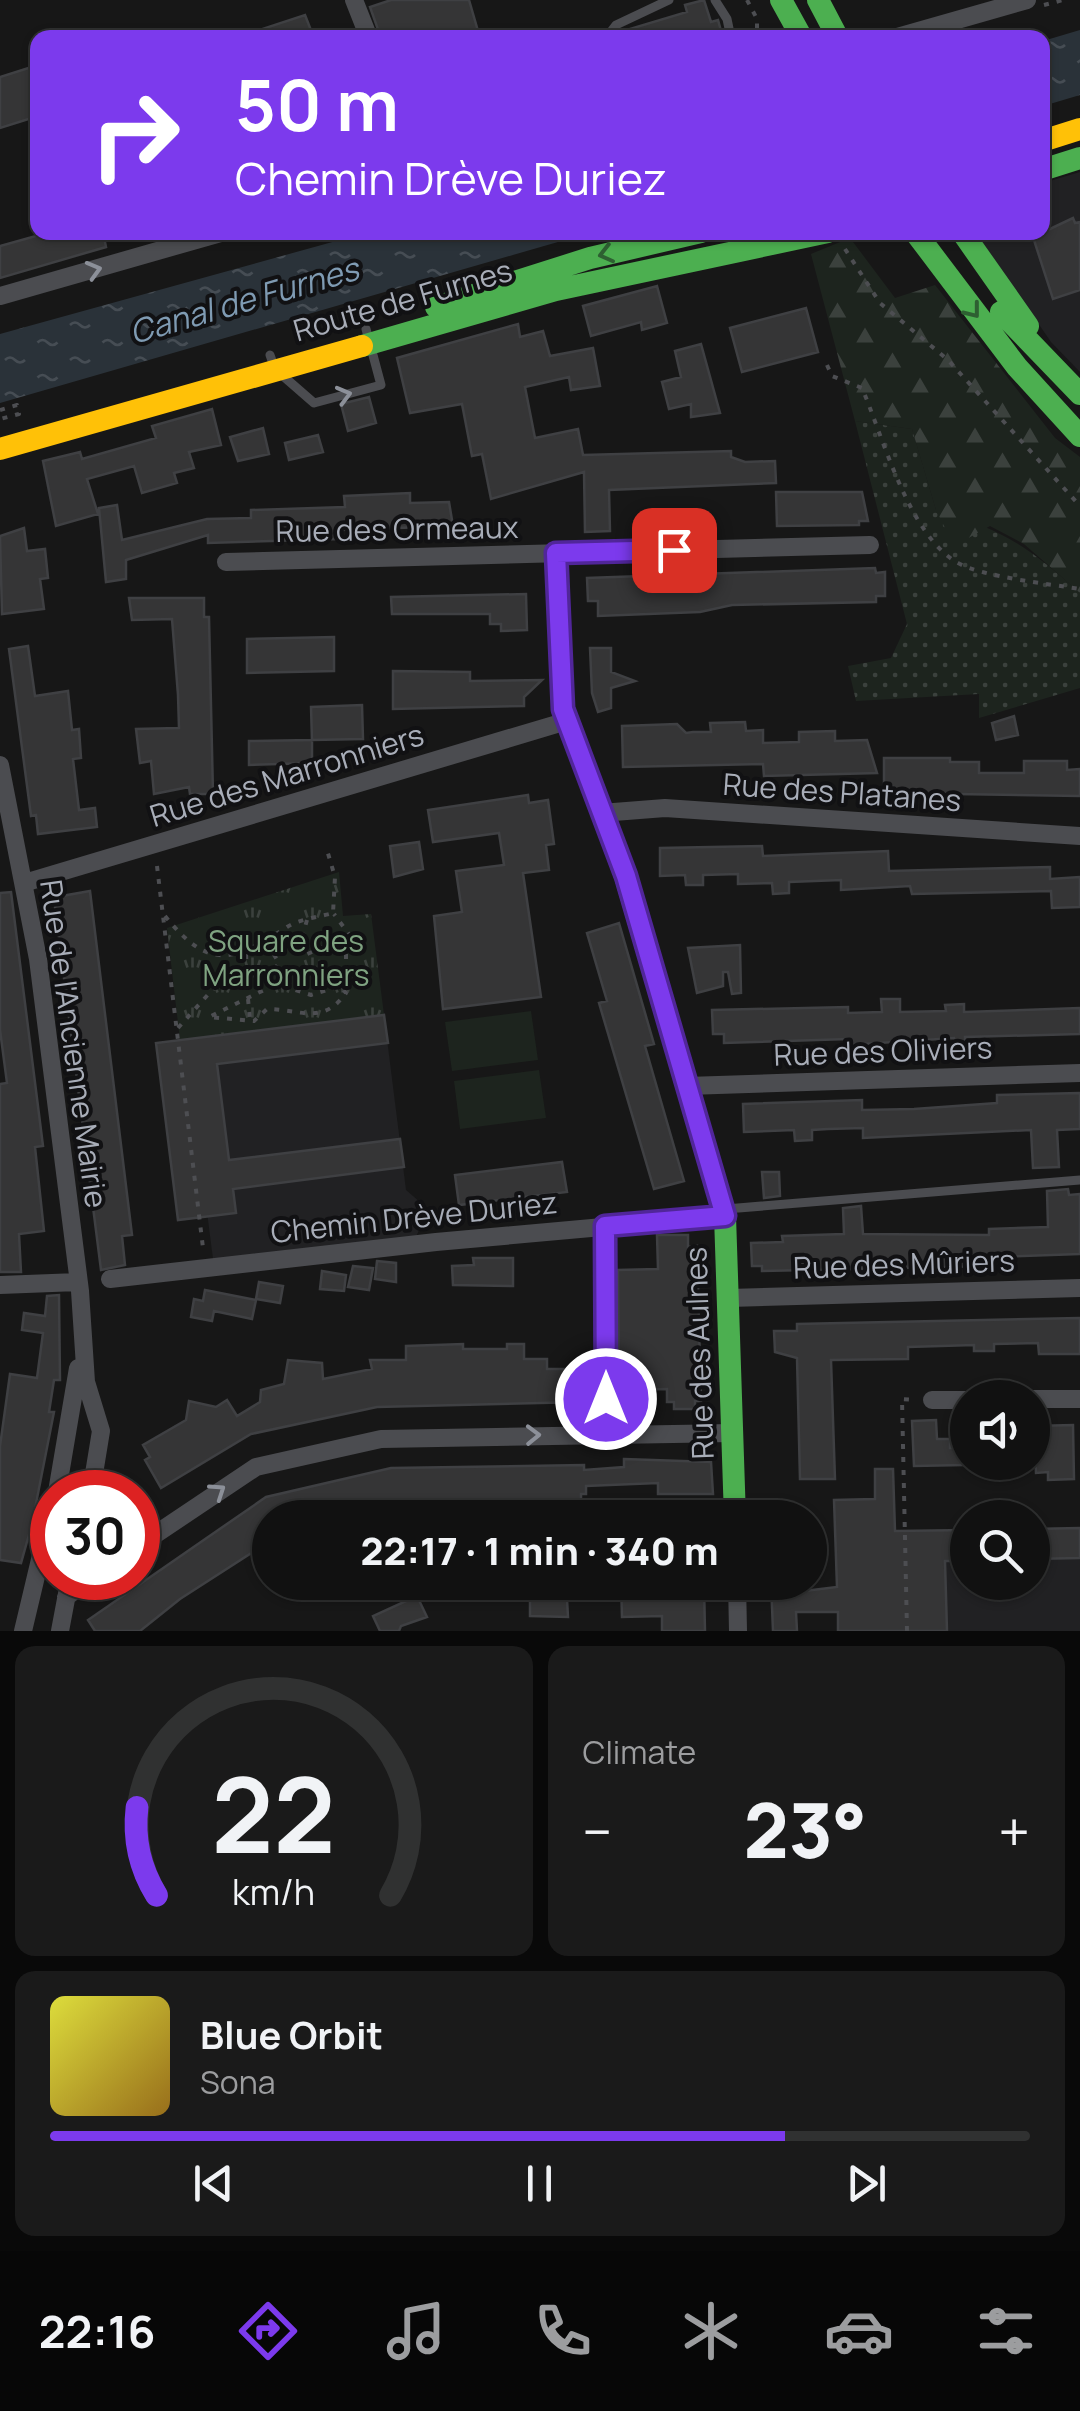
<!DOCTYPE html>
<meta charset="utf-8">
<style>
body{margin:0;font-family:Manrope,sans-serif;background:#1a1a1a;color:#f1f3f6;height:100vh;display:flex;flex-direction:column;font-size:38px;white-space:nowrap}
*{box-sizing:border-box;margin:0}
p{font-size:32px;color:#9c9d9f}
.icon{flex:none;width:55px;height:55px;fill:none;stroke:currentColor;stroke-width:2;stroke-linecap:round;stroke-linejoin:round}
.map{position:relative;height:1631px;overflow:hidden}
.details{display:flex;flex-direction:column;gap:15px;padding:15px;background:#090909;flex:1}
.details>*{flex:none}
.guide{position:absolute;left:30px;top:30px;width:1020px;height:210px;border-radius:20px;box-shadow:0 2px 8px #0004,0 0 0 2px #303131;background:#7c3aed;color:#fff;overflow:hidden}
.fabs{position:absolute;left:950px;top:1380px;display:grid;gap:20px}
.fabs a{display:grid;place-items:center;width:100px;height:100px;border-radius:50%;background:#111;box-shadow:0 2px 8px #0004,0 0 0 2px #303131;font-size:50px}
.speed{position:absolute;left:30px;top:1470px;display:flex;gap:20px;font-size:50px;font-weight:700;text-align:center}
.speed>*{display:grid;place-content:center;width:130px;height:130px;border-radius:50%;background:#111;box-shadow:0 2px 8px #0004,0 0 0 2px #303131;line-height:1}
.speed .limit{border:15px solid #d22;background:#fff;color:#111}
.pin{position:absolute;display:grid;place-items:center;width:85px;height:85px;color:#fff;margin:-42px;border-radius:20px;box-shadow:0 5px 15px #0006}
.me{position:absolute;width:110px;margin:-55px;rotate:0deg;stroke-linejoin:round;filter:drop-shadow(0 0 8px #0008)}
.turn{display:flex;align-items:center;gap:35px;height:210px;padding:0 40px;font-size:45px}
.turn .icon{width:130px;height:130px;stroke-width:2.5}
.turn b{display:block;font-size:70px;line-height:85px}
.big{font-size:75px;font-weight:800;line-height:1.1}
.details .card{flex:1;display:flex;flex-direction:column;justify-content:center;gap:15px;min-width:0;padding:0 35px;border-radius:20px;background:#1a1a1a}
.details .dial{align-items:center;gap:0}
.dial svg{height:260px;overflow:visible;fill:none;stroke:#303131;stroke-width:7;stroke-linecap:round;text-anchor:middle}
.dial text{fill:#f1f3f6;stroke:none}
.song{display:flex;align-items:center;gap:30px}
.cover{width:120px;height:120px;border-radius:15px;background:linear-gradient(135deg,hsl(60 70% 55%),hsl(40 70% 35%))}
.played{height:10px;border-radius:5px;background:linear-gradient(90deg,#7c3aed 75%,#303131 75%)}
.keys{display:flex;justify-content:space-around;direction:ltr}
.heat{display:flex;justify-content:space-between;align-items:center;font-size:55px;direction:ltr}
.details .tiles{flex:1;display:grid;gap:15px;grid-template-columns:1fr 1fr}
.card:last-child{grid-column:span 2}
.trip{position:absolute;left:252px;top:1500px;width:575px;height:100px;border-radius:50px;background:#111;box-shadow:0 2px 8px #0004,0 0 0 2px #303131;font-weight:800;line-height:100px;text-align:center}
.tabs{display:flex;height:160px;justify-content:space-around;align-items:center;background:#070707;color:#9c9d9f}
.tabs .icon{width:70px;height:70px}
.tabs .current{color:#7c3aed}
.tabs b{font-size:45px;color:#f1f3f6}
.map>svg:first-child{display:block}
</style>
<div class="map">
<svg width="1080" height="1631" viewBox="0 0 1080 1631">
<defs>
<pattern id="grass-dots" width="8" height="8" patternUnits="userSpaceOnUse" patternTransform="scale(2.5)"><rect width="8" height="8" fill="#1d241e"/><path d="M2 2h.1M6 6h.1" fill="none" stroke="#3b413d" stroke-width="1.8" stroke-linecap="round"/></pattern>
<pattern id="forest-firs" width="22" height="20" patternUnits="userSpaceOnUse" patternTransform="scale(2.5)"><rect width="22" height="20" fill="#1d241e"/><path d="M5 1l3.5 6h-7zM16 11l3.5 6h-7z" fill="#3b413d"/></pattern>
<pattern id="park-tufts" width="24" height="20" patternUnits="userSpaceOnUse" patternTransform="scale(2.5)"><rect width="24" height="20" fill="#1d241e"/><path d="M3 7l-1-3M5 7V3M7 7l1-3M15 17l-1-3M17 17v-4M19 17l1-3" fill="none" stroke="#3b413d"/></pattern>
<pattern id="water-ripples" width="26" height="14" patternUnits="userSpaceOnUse" patternTransform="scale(2.5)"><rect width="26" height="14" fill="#2a3239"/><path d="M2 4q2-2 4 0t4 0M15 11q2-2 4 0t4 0" fill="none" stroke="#464d54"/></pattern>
</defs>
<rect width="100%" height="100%" fill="#171717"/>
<!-- built -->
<path fill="#212123" d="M1080 172V372L1051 342 976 233 1042 232 1043 183Z
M384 1015 406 1190 428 1209 416 1237 213 1259 185 1040Z
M1080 1528V1631H919L916 1531 967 1530 968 1582H1032L1033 1529Z"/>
<!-- grass -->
<path fill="url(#grass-dots)" d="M855 421 912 429 936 510C1004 530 1027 546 1080 593V688L979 718V694L856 701 848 666 891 658 907 624Z"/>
<!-- forest -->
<path fill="url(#forest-firs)" d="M850 238 895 298 935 285 1055 438 1080 457V593L1024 544 990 526 954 546 936 510 912 429 855 421 811 254Z"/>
<!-- park -->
<path fill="url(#park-tufts)" d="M339 872 343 916 371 914 384 1015 180 1040 167 928Z"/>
<!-- garden -->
<path fill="#1d241e" d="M531 1011 538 1060 452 1071 445 1022Z
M539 1070 546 1118 460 1129 454 1081Z"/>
<!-- water -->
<path fill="url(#water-ripples)" d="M1080 30V95L1043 106V41Z
M365 233H589L0 403V334Z"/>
<!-- building -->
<path fill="#353536" stroke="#3f4043" stroke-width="2.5" d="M391 0H469L480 38H381L370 7Z
M704 0 711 22 718 20 723 38H617L623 31 687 12 685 5Z
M305 15 314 38H248L247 34Z
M38 65V116L0 128V77Z
M1073 218 1075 223 1080 222V290L1053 299 1033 237Z
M50 232H103L106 247 0 278V246Z
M657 286 667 323 642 330 641 322 591 336 583 306Z
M806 308 818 352 742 372 730 328Z
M518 324 520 337 543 331 550 356 593 348 600 386 571 390 569 377 525 387 535 438 578 429 583 455 731 451V457L745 462 775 461 776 483 609 490 610 531 585 532 584 472 491 499 482 454 472 456 462 404 410 413 397 358Z
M701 344 720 413 691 417V404L669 409 662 382 681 377 675 351Z
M369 397 376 423 348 431 341 404Z
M212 409 221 445 189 452 194 468 174 473 177 483 142 493 134 466 87 479 98 514 56 526 43 461 80 452 82 459 156 438 152 426Z
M263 428 269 454 238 461 230 437Z
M318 435 323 452 289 460 285 443Z
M776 492H862L868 521H859V525L777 526Z
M410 493V503L449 502 453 526 340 530V539L208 543V535L126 560V579L106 582 99 508 117 505 122 540 207 519 251 518V510L345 507 344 496Z
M24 528 27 551 45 549 48 578 40 579 44 609 2 614 0 536Z
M875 568 876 573 885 572V596H876V602L732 605 700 612 598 616V601H588L587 578Z
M526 594 527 630 501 631V624H490V614H392L391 597Z
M129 598H204V617H209L213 794H190L189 787 154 794 151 761 140 763 136 729 179 728 178 695 172 619 132 620Z
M334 637V671L247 673V639Z
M28 646 35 696 68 691 72 730 79 729 81 758 73 759 79 810 95 808 97 827 38 834 36 815 31 816 9 649Z
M590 648H611V672L635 681 611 688V708L598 712 592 693Z
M393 671 470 672V681L542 680 524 697V706L393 709Z
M362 705 363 739 312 740V763L249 765V741L312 740 311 707Z
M1014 716 1018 735 996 740 992 723Z
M745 722 746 731 763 730V743L799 742V732L835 731V741L867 740 877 773 764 776 763 764 623 767 622 726 677 724 686 733 693 732H711L710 723Z
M884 758H950V762H979V773H1024V761H1067V770L1080 769V796L893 793V787H884Z
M528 795 529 803 548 800 554 844 546 845 549 870 523 873 541 997 443 1009 434 916 462 912 456 871 504 865 499 833 433 842 428 810Z
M419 842 423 869 394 877 390 846Z
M762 846 763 856 888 851 889 871 1050 867V879L1080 877V907L1052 908 1051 891 912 894 910 886 841 890V880L789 882V893L773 894 772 883 738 884V874L703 875V885H686L685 875 660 876V848Z
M90 891 132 1235 122 1236 125 1265 101 1270 55 907 62 896Z
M11 892 43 1146 35 1147 44 1231 19 1234 21 1272H0V1084L7 1083 0 1030V893Z
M619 923 654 1044 645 1046 684 1181 654 1189 599 1003 607 1001 587 933Z
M740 945 741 993 732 994 728 972H723V986L697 993 688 948Z
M881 999H900V1012L946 1011 945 1005 964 1004V1012L1080 1008V1034L965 1037 966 1056 959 1057 954 1038 849 1045V1039L724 1043V1034H713L712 1010 848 1007V1013L882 1012Z
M384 1015 388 1043 217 1064 229 1160 400 1139 404 1167 233 1189 236 1213 178 1220 156 1043Z
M1080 1093V1129L1057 1130 1059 1167 1033 1168 1031 1130 863 1138V1128L828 1129 812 1130V1140L795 1141 794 1130 744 1132 743 1104 862 1100V1110L914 1109 997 1103V1095Z
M562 1162 567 1192 459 1205 455 1175Z
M762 1172H779L780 1196 764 1198Z
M1068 1189 1069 1195 1080 1194V1254L991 1257V1266L762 1271V1266H752L751 1243 783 1242 782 1236 844 1234 843 1208 861 1206 863 1234 989 1235V1229L1048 1227 1047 1191Z
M657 1235H688V1247L697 1246 701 1401H695V1409H674V1402H667V1389L619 1390 618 1270 658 1269Z
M473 1258H513V1286L453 1285 452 1266 474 1265Z
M377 1261 396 1263V1282L375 1279Z
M353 1266 373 1268 369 1290 348 1287Z
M322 1271 346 1275 344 1291 320 1289Z
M259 1282 283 1286 280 1303 256 1299Z
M205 1290 256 1300 252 1319 214 1311 212 1321 191 1317 194 1299 203 1301Z
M59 1295 60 1380H54L49 1412H54L32 1524 21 1563 0 1560V1446L10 1374 37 1378 43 1333 22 1330 24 1313 45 1316 47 1296Z
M1080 1318V1354H1039L1038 1343 994 1344V1351H974V1345L908 1347V1359L831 1360 835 1479H800L797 1358 775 1352 774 1331H797V1324Z
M463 1344V1349H507V1344H524V1359H547V1369H580L582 1402 377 1407 251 1434 161 1488 145 1460 150 1457 143 1445 186 1420 189 1401 216 1407 227 1400 237 1416 260 1402 261 1390 284 1384 288 1360 322 1363 323 1379 372 1369 370 1360H406V1346Z
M936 1420 937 1439H950V1448H964V1465L914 1466 912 1421Z
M1073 1425 1074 1479 1048 1480V1472L1036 1473 1034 1426Z
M624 1459 711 1462 713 1494H658V1483L586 1486V1494H581V1518L513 1517V1505L416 1507V1503L349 1518H270V1541L180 1599 140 1631H95L88 1620 266 1497 391 1468 584 1465V1470L624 1467Z
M875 1469H893L895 1531 968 1530V1561H945L947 1631H838V1612H796L797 1631H773L771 1582H803L804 1591 837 1587 834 1500 875 1499Z
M1080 1528V1558L1032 1559V1529Z
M621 1582 704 1585 705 1631H662V1616L622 1617Z
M417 1596 427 1617 401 1626 399 1631H380L373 1616Z
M530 1599H567L568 1617 530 1616Z"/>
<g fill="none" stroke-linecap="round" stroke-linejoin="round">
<!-- path -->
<path stroke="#4d4e52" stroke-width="4" stroke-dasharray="5 8" stroke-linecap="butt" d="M747 0 757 19V38
M1044 5 1063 0
M240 239 264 232
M845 249 880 303 948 360 1080 506
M827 365 832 376 862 388C883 437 909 536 958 563 983 577 1050 584 1080 589
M0 410 17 405 19 414 0 419
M157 866 203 1248
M165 916C210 972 234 961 287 927 299 919 319 917 333 913L335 877 327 850
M307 920 301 941 305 955 338 941 346 945 351 937 334 914
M267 943 279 963 267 980 283 986 296 979 346 976V945
M246 954 247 973 267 980 264 990 209 1017 254 1021 267 1009C300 1009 322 1026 346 993L340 986 311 995 283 986
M248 999 250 1019
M178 1028 213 989 247 973
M907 1631 902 1399 916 1400"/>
<!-- lane -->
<path stroke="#4b4c50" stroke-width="9" d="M715 0 727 19 731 38
M606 38 616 25 669 0
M270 355 275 369 314 403 381 385 366 329
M726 1209 1080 1180"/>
<!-- street -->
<path stroke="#4b4c50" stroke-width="18" d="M354 0 369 38
M894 38 1027 0
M0 296 224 232
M226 562 870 545
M0 765 38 959 80 1291 86 1382 101 1431 91 1492
M601 813 665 808 1080 836
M24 883 567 721
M687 1086 1080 1073
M605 1226V1434
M110 1279 436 1242 725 1216
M0 1285 78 1282
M729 1298 1080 1288
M1032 1399H1080
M932 1400H968
M57 1492 78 1368
M138 1546 256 1467 381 1439 733 1433
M737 1582 738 1631
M66 1597 91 1578
M23 1631 52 1509
M60 1631 70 1578"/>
<!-- fast -->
<path stroke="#4caf50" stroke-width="22" d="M781 0 802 38
M818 0 838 38
M1042 170 1080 158
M915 232 1017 367 1080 436
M962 232 1028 326
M436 307 590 258 701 232
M1001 312 1080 394
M362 346 556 290 828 232
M556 553 563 709 625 876 725 1216 735 1518"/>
<!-- slow -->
<path stroke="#ffc107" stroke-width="22" d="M1042 141 1080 129
M0 449 362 346"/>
</g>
<!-- one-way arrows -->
<defs><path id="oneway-chevron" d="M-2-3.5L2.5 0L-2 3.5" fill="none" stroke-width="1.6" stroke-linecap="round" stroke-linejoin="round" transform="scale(2.5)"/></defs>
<g stroke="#2e6032">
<use href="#oneway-chevron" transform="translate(606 254) rotate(166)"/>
<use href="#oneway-chevron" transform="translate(973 311) rotate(52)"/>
</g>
<g stroke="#8c9099">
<use href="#oneway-chevron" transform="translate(94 270) rotate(-16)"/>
<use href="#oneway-chevron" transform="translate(344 395) rotate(-15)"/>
<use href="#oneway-chevron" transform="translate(533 1435) rotate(-1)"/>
<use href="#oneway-chevron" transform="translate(218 1491) rotate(-34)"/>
</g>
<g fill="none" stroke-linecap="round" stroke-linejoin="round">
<!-- route casing -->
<g stroke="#51269a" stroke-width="25">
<path id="route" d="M606 1399 605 1226 725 1216 626 876 563 709 556 553 674 550"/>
</g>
<!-- route -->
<use href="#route" stroke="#7c3aed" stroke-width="18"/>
</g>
<g text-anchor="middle" stroke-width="8" stroke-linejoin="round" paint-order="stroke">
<!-- street labels -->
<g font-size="30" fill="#a8adb8" stroke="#111113">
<text transform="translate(403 301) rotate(-16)" y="10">Route de Furnes</text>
<text transform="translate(397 530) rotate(-1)" y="10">Rue des Ormeaux</text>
<text transform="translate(287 776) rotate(-17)" y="10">Rue des Marronniers</text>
<text transform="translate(842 793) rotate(4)" y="10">Rue des Platanes</text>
<text transform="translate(73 1044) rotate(82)" y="10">Rue de l'Ancienne Mairie</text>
<text transform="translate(883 1052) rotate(-2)" y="10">Rue des Oliviers</text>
<text transform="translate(414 1218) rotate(-6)" y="10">Chemin Drève Duriez</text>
<text transform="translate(904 1265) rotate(-2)" y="10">Rue des Mûriers</text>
<text transform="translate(700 1353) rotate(-92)" y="10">Rue des Aulnes</text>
</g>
<!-- park labels -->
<g font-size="30" fill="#7fa381" stroke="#111113">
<text x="286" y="952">Square des<tspan x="286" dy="34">Marronniers</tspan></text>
</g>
<!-- water labels -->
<g font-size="32" font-style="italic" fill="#7f9bb3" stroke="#111113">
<text transform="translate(244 301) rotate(-16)" y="11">Canal de Furnes</text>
</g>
</g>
</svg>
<div class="fabs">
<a><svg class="icon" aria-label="sound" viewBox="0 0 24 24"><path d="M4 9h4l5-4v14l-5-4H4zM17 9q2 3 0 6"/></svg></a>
<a><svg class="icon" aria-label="search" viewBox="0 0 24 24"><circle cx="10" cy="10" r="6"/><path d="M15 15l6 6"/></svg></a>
</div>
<div class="speed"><div class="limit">30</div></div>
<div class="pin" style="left:674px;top:550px;background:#d93025"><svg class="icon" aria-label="arrive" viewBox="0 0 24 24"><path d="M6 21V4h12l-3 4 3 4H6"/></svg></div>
<svg class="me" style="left:606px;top:1399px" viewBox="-20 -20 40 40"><circle r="17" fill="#7c3aed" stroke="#fff" stroke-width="3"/><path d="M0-11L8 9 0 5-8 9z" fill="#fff"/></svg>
<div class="trip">22:17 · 1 min · 340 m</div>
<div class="guide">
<div class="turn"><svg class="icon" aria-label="right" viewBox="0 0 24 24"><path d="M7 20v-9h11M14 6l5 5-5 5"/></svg><div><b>50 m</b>Chemin Drève Duriez</div></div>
</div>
</div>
<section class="details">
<div class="tiles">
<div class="card dial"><svg viewBox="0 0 100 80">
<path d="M14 69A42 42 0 1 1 86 69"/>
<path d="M14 69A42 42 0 0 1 8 42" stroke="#7c3aed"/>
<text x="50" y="56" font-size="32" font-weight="700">22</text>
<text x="50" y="72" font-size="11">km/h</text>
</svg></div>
<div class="card"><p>Climate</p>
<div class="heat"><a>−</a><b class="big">23°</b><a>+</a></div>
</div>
<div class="card">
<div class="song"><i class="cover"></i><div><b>Blue Orbit</b><p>Sona</p></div></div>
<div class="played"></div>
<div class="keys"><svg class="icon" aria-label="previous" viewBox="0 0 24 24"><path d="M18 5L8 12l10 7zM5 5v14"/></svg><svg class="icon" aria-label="pause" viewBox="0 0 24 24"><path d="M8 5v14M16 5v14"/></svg><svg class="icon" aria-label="next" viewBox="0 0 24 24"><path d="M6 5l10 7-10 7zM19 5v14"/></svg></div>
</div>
</div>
</section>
<nav class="tabs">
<b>22:16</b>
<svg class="icon current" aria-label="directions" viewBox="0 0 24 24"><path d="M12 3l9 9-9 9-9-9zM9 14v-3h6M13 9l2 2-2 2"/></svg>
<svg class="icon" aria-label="music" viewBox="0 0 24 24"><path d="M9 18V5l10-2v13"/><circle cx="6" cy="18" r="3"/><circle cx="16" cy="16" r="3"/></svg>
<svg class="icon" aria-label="phone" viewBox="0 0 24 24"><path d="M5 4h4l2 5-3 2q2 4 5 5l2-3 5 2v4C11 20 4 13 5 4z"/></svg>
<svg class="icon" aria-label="climate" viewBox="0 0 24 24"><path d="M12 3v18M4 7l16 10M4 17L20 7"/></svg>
<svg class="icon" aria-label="car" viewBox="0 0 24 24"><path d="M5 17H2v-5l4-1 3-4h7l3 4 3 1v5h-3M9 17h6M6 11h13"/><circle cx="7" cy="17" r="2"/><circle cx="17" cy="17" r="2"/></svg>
<svg class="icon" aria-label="filters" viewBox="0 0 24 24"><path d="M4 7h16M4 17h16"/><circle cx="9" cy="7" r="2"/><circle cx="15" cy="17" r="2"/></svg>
</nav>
